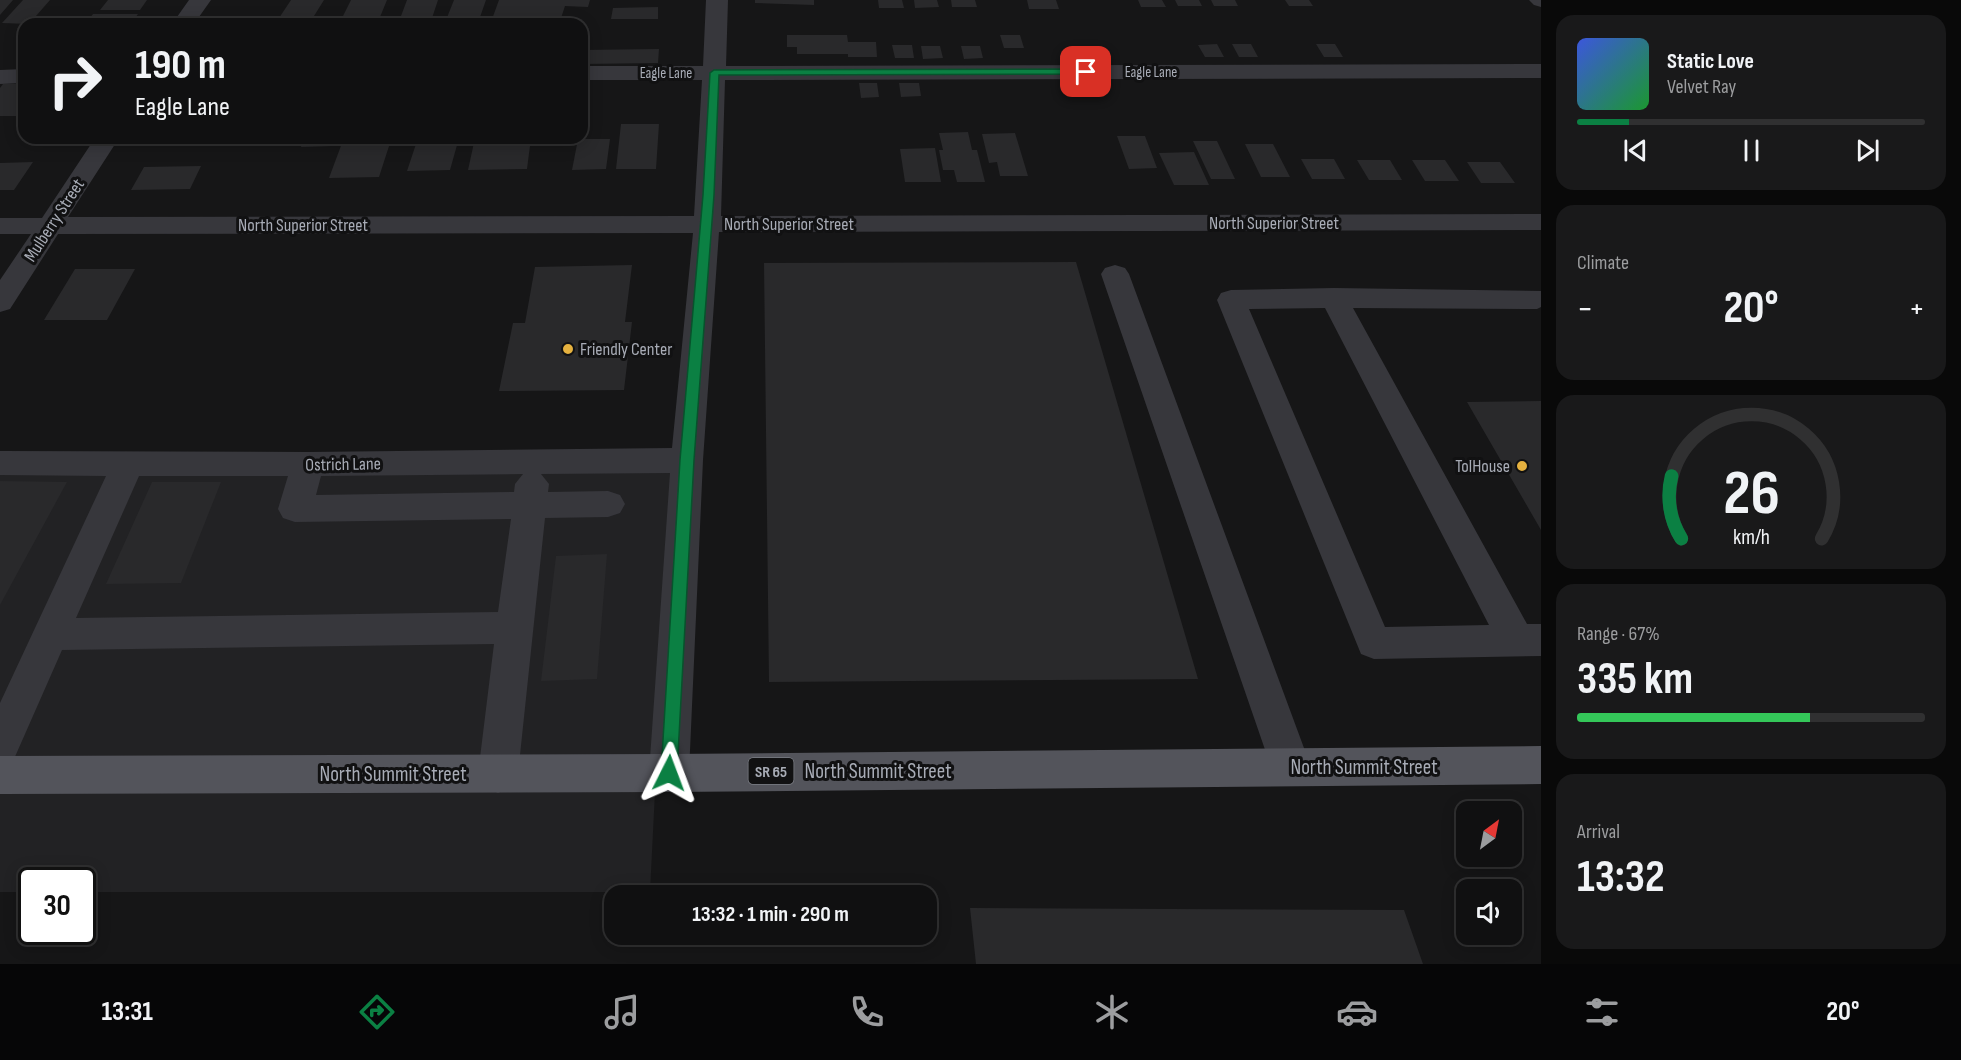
<!DOCTYPE html>
<meta charset="utf-8">
<style>
body{margin:0;font-family:"Sofia Sans Condensed",sans-serif;background:#19191a;color:#f1f3f6;height:100vh;display:flex;flex-direction:column;font-size:22px;white-space:nowrap}
*{box-sizing:border-box;margin:0}
p{font-size:20px;color:#9c9d9f}
.icon{flex:none;width:33px;height:33px;fill:none;stroke:currentColor;stroke-width:2;stroke-linecap:round;stroke-linejoin:round}
.map{position:relative;flex:1;overflow:hidden}
.side{display:flex;flex-direction:column;gap:15px;padding:15px;background:#090909;width:420px}
.side>*{flex:none}
.guide{position:absolute;left:18px;top:18px;width:570px;height:126px;border-radius:18px;box-shadow:0 3px 15px #0003,0 0 0 2px #303031;background:#101011;color:#f1f3f6;overflow:hidden}
.needle{width:39px;rotate:32deg}
.controls{position:absolute;left:1456px;top:801px;display:grid;gap:12px}
.controls a{display:grid;place-items:center;width:66px;height:66px;border-radius:12px;background:#101011;box-shadow:0 3px 15px #0003,0 0 0 2px #303031;font-size:30px}
.speed{position:absolute;left:18px;top:867px;display:flex;gap:12px;font-size:30px;font-weight:700;text-align:center}
.speed>*{display:grid;place-content:center;width:78px;height:78px;border-radius:50%;background:#101011;box-shadow:0 3px 15px #0003,0 0 0 2px #303031;line-height:1}
.speed .limit{border:3px solid #111;border-radius:9px;background:#fff;color:#111}
.pin{position:absolute;display:grid;place-items:center;width:51px;height:51px;color:#fff;margin:-26px;border-radius:12px;box-shadow:0 3px 9px #0006}
.me{position:absolute;width:66px;margin:-33px;rotate:3deg;stroke-linejoin:round;filter:drop-shadow(0 0 4px #0008)}
.turn{display:flex;align-items:center;gap:21px;height:126px;padding:0 18px;font-size:27px}
.turn .icon{width:78px;height:78px;stroke-width:2.5}
.turn b{display:block;font-size:42px;line-height:51px}
.big{font-size:45px;font-weight:700;line-height:1.1}
.side .card{flex:1;display:flex;flex-direction:column;justify-content:center;gap:9px;min-width:0;padding:0 21px;border-radius:18px;background:#19191a}
.side .dial{align-items:center;gap:0}
.dial svg{height:156px;overflow:visible;fill:none;stroke:#303031;stroke-width:7;stroke-linecap:round;text-anchor:middle}
.dial text{fill:#f1f3f6;stroke:none}
.song{display:flex;align-items:center;gap:18px}
.cover{width:72px;height:72px;border-radius:9px;background:linear-gradient(135deg,hsl(230 70% 55%),hsl(130 70% 35%))}
.played{height:6px;border-radius:3px;background:linear-gradient(90deg,#0b8043 15%,#303031 15%)}
.keys{display:flex;justify-content:space-around;direction:ltr}
.heat{display:flex;justify-content:space-between;align-items:center;font-size:33px;direction:ltr}
.charge{height:9px;border-radius:4px;background:linear-gradient(90deg,#34c759 67%,#303031 0)}
.trip{position:absolute;left:604px;top:885px;width:333px;height:60px;border-radius:18px;background:#101011;box-shadow:0 3px 15px #0003,0 0 0 2px #303031;font-weight:700;line-height:60px;text-align:center}
.tabs{display:flex;height:96px;justify-content:space-around;align-items:center;background:#060607;color:#9c9d9f}
.tabs .icon{width:42px;height:42px}
.tabs .active{color:#0b8043}
.tabs b{font-size:27px;color:#f1f3f6}
main{display:flex;flex:1;min-height:0}
.map>svg:first-child{display:block}
</style>
<main>
<div class="map">
<svg width="1541" height="964" viewBox="0 0 1541 964">
<rect width="100%" height="100%" fill="#161617"/>
<!-- built -->
<path fill="#222224" d="M672 452 650 892H83L82 880H32L31 892H0V456Z"/>
<!-- building -->
<path fill="#29292b" d="M0 0H13L0 15Z
M23 0H50L29 24 2 23Z
M108 0H147L140 10H100Z
M291 0H324L309 24H275Z
M351 0H387L380 17H366L362 24H339Z
M407 0H438L430 24H398Z
M454 0H486L479 20H446Z
M499 0H590L588 7 565 6 559 24 491 22Z
M755 0H814V5L755 3Z
M878 0H902L904 8H879Z
M914 0H937L939 7 915 8Z
M951 0H975L977 7H952Z
M1027 0H1056L1059 9H1029Z
M1138 0H1162L1166 7H1141Z
M1175 0H1199L1202 6H1178Z
M1211 0H1235L1238 6H1214Z
M1285 0H1309L1313 6H1289Z
M658 7V19H611L613 8Z
M93 14H138L131 24H85Z
M787 35H847L848 42H876L877 57H848V54H797V47H787Z
M1000 35H1020L1024 48H1004Z
M1217 44 1224 57H1205L1198 45Z
M1232 44H1251L1258 57H1239Z
M1316 44H1335L1343 57H1324Z
M892 45H912L914 58H895Z
M921 46H940L943 58 923 59Z
M961 46H980L983 58 964 59Z
M659 49 658 63 582 64V50Z
M859 83H877L879 97 861 98Z
M899 83H919L921 96 901 97Z
M3 84H24V116H0V88Z
M621 124H659L656 169H616Z
M968 132 972 150H977L985 182H957L954 170H943L939 150H943L939 133Z
M1015 133 1028 176H1000L997 162 989 163 982 134Z
M1117 136H1145L1157 168 1129 169Z
M304 138H334L332 146 301 147Z
M418 138H459L450 170 407 171Z
M475 138H531L527 169 468 170Z
M578 139H610L606 169 572 170Z
M1193 141H1217L1235 179H1211Z
M342 143H390L379 177 329 178Z
M1245 144H1273L1290 177H1261Z
M935 148 941 182H905L900 149Z
M1194 152 1209 185H1174L1159 153Z
M1301 159H1334L1345 179H1312Z
M1357 160H1390L1402 180H1369Z
M1412 160H1445L1459 181H1425Z
M33 162 14 190H0V163Z
M1467 162H1500L1515 183H1481Z
M201 166 190 189 131 190 144 167Z
M1076 262 1198 679 769 682 764 263Z
M632 265 625 322H632L624 390 499 391 513 323H525L535 267Z
M75 269H135L107 320H44Z
M1541 401V530L1467 402Z
M0 481 67 482 0 605Z
M152 482H221L181 583 106 584Z
M607 554 597 679 541 681 556 556Z
M970 908 1404 910 1423 964H976Z"/>
<g fill="none" stroke-linecap="round" stroke-linejoin="round">
<!-- minor -->
<path fill="#37373c" fill-rule="evenodd" d="M189 0H211L194 24H172Z
M706 0H728L726 66 1541 64V78L725 80 721 216 1541 214V230L719 232 703 460 689 773 683 786 669 792 655 786 649 773 670 473 541 474 549 484 548 492 608 491 620 495 625 504 620 513 608 517 545 518 518 774 512 787 498 793 484 787 478 774 494 644 62 650 14 759 0 764V703L106 476 0 475V451L308 452 672 448 693 233 58 234 10 309 0 312V280L31 234H0V218H42L95 138H119L68 217 694 216 702 80H582V66H703ZM523 474 515 484 514 492 316 495 321 476ZM139 476H288L278 509 283 518 295 522 511 519 498 612 76 618Z
M1529 0H1541V7L1534 5Z
M24 69V83L0 84V70Z
M1115 265 1125 268 1129 274 1311 767 1305 780 1291 786 1277 780 1271 767 1101 274 1105 268Z
M1334 288 1541 291V307L1537 309 1353 308 1527 624H1541V656L1374 659 1361 654 1217 300 1221 293 1231 290ZM1325 308 1489 625 1385 627 1249 309Z"/>
<!-- major -->
<path fill="#53545b" fill-rule="evenodd" d="M1541 746V784L669 792 0 794V756L669 754Z"/>
</g>
<!-- route -->
<path fill="#0b8043" stroke="#07532c" stroke-width="1.5" d="M1086 69 1089 70V74L719 75 714 195 694 460 677 773 675 779 669 781 663 779 661 773 680 460 703 195 710 73 714 70Z"/>
<!-- markers -->
<g fill="#e5b13f" stroke="#111112" stroke-width="2">
<circle cx="568" cy="349" r="6"/>
<circle cx="1522" cy="466" r="6"/>
</g>
<g text-anchor="middle" stroke-width="6" stroke-linejoin="round" paint-order="stroke">
<!-- far-street labels -->
<g font-size="15" fill="#a8acb6" stroke="#111112">
<text x="1151" y="77">Eagle Lane</text>
<text x="666" y="78">Eagle Lane</text>
</g>
<!-- shield labels -->
<rect fill="#111112" stroke="#7b7e85" stroke-width="1.5" x="748.5" y="758" width="45" height="26" rx="4.5"/>
<g font-size="16" font-weight="bold" fill="#a8acb6">
<text x="771" y="777">SR 65</text>
</g>
<!-- street labels -->
<g font-size="18" fill="#a8acb6" stroke="#111112">
<text transform="translate(54 220) rotate(-57)" y="6">Mulberry Street</text>
<text x="1274" y="229">North Superior Street</text>
<text x="789" y="230">North Superior Street</text>
<text x="303" y="231">North Superior Street</text>
<text transform="translate(343 464) rotate(-1)" y="6">Ostrich Lane</text>
</g>
<!-- poi labels -->
<g font-size="18" fill="#a8acb6" stroke="#111112" text-anchor="start">
<text x="580" y="355">Friendly Center</text>
<text x="1510" y="472" text-anchor="end">TolHouse</text>
</g>
<!-- near-street labels -->
<g font-size="21" fill="#a8acb6" stroke="#111112">
<text x="1364" y="774">North Summit Street</text>
<text x="878" y="778">North Summit Street</text>
<text x="393" y="781">North Summit Street</text>
</g>
</g>
</svg>
<div class="controls">
<a><svg class="needle" viewBox="-14 -14 28 28"><path d="M0-13l5 13h-10z" fill="#e53935"/><path d="M0 13l5-13h-10z" fill="#9c9d9f"/></svg></a>
<a><svg class="icon" aria-label="sound" viewBox="0 0 24 24"><path d="M4 9h4l5-4v14l-5-4H4zM17 9q2 3 0 6"/></svg></a>
</div>
<div class="speed"><div class="limit">30</div></div>
<div class="pin" style="left:1086px;top:72px;background:#d93025"><svg class="icon" aria-label="arrive" viewBox="0 0 24 24"><path d="M6 21V4h12l-3 4 3 4H6"/></svg></div>
<svg class="me" style="left:669px;top:773px" viewBox="-20 -20 40 40"><path d="M0-17L14 15 0 8-14 15z" fill="#0b8043" stroke="#fff" stroke-width="4"/></svg>
<div class="trip">13:32 · 1 min · 290 m</div>
<div class="guide">
<div class="turn"><svg class="icon" aria-label="right" viewBox="0 0 24 24"><path d="M7 20v-9h11M14 6l5 5-5 5"/></svg><div><b>190 m</b>Eagle Lane</div></div>
</div>
</div>
<section class="side">
<div class="card">
<div class="song"><i class="cover"></i><div><b>Static Love</b><p>Velvet Ray</p></div></div>
<div class="played"></div>
<div class="keys"><svg class="icon" aria-label="previous" viewBox="0 0 24 24"><path d="M18 5L8 12l10 7zM5 5v14"/></svg><svg class="icon" aria-label="pause" viewBox="0 0 24 24"><path d="M8 5v14M16 5v14"/></svg><svg class="icon" aria-label="next" viewBox="0 0 24 24"><path d="M6 5l10 7-10 7zM19 5v14"/></svg></div>
</div>
<div class="card"><p>Climate</p>
<div class="heat"><a>−</a><b class="big">20°</b><a>+</a></div>
</div>
<div class="card dial"><svg viewBox="0 0 100 80">
<path d="M14 69A42 42 0 1 1 86 69"/>
<path d="M14 69A42 42 0 0 1 9 37" stroke="#0b8043"/>
<text x="50" y="56" font-size="32" font-weight="700">26</text>
<text x="50" y="72" font-size="11">km/h</text>
</svg></div>
<div class="card"><p>Range · 67%</p><b class="big">335 km</b><div class="charge"></div></div>
<div class="card"><p>Arrival</p><b class="big">13:32</b></div>
</section>
</main>
<nav class="tabs">
<b>13:31</b>
<svg class="icon active" aria-label="directions" viewBox="0 0 24 24"><path d="M12 3l9 9-9 9-9-9zM9 14v-3h6M13 9l2 2-2 2"/></svg>
<svg class="icon" aria-label="music" viewBox="0 0 24 24"><path d="M9 18V5l10-2v13"/><circle cx="6" cy="18" r="3"/><circle cx="16" cy="16" r="3"/></svg>
<svg class="icon" aria-label="phone" viewBox="0 0 24 24"><path d="M5 4h4l2 5-3 2q2 4 5 5l2-3 5 2v4C11 20 4 13 5 4z"/></svg>
<svg class="icon" aria-label="climate" viewBox="0 0 24 24"><path d="M12 3v18M4 7l16 10M4 17L20 7"/></svg>
<svg class="icon" aria-label="car" viewBox="0 0 24 24"><path d="M5 17H2v-5l4-1 3-4h7l3 4 3 1v5h-3M9 17h6M6 11h13"/><circle cx="7" cy="17" r="2"/><circle cx="17" cy="17" r="2"/></svg>
<svg class="icon" aria-label="filters" viewBox="0 0 24 24"><path d="M4 7h16M4 17h16"/><circle cx="9" cy="7" r="2"/><circle cx="15" cy="17" r="2"/></svg>
<b>20°</b>
</nav>
